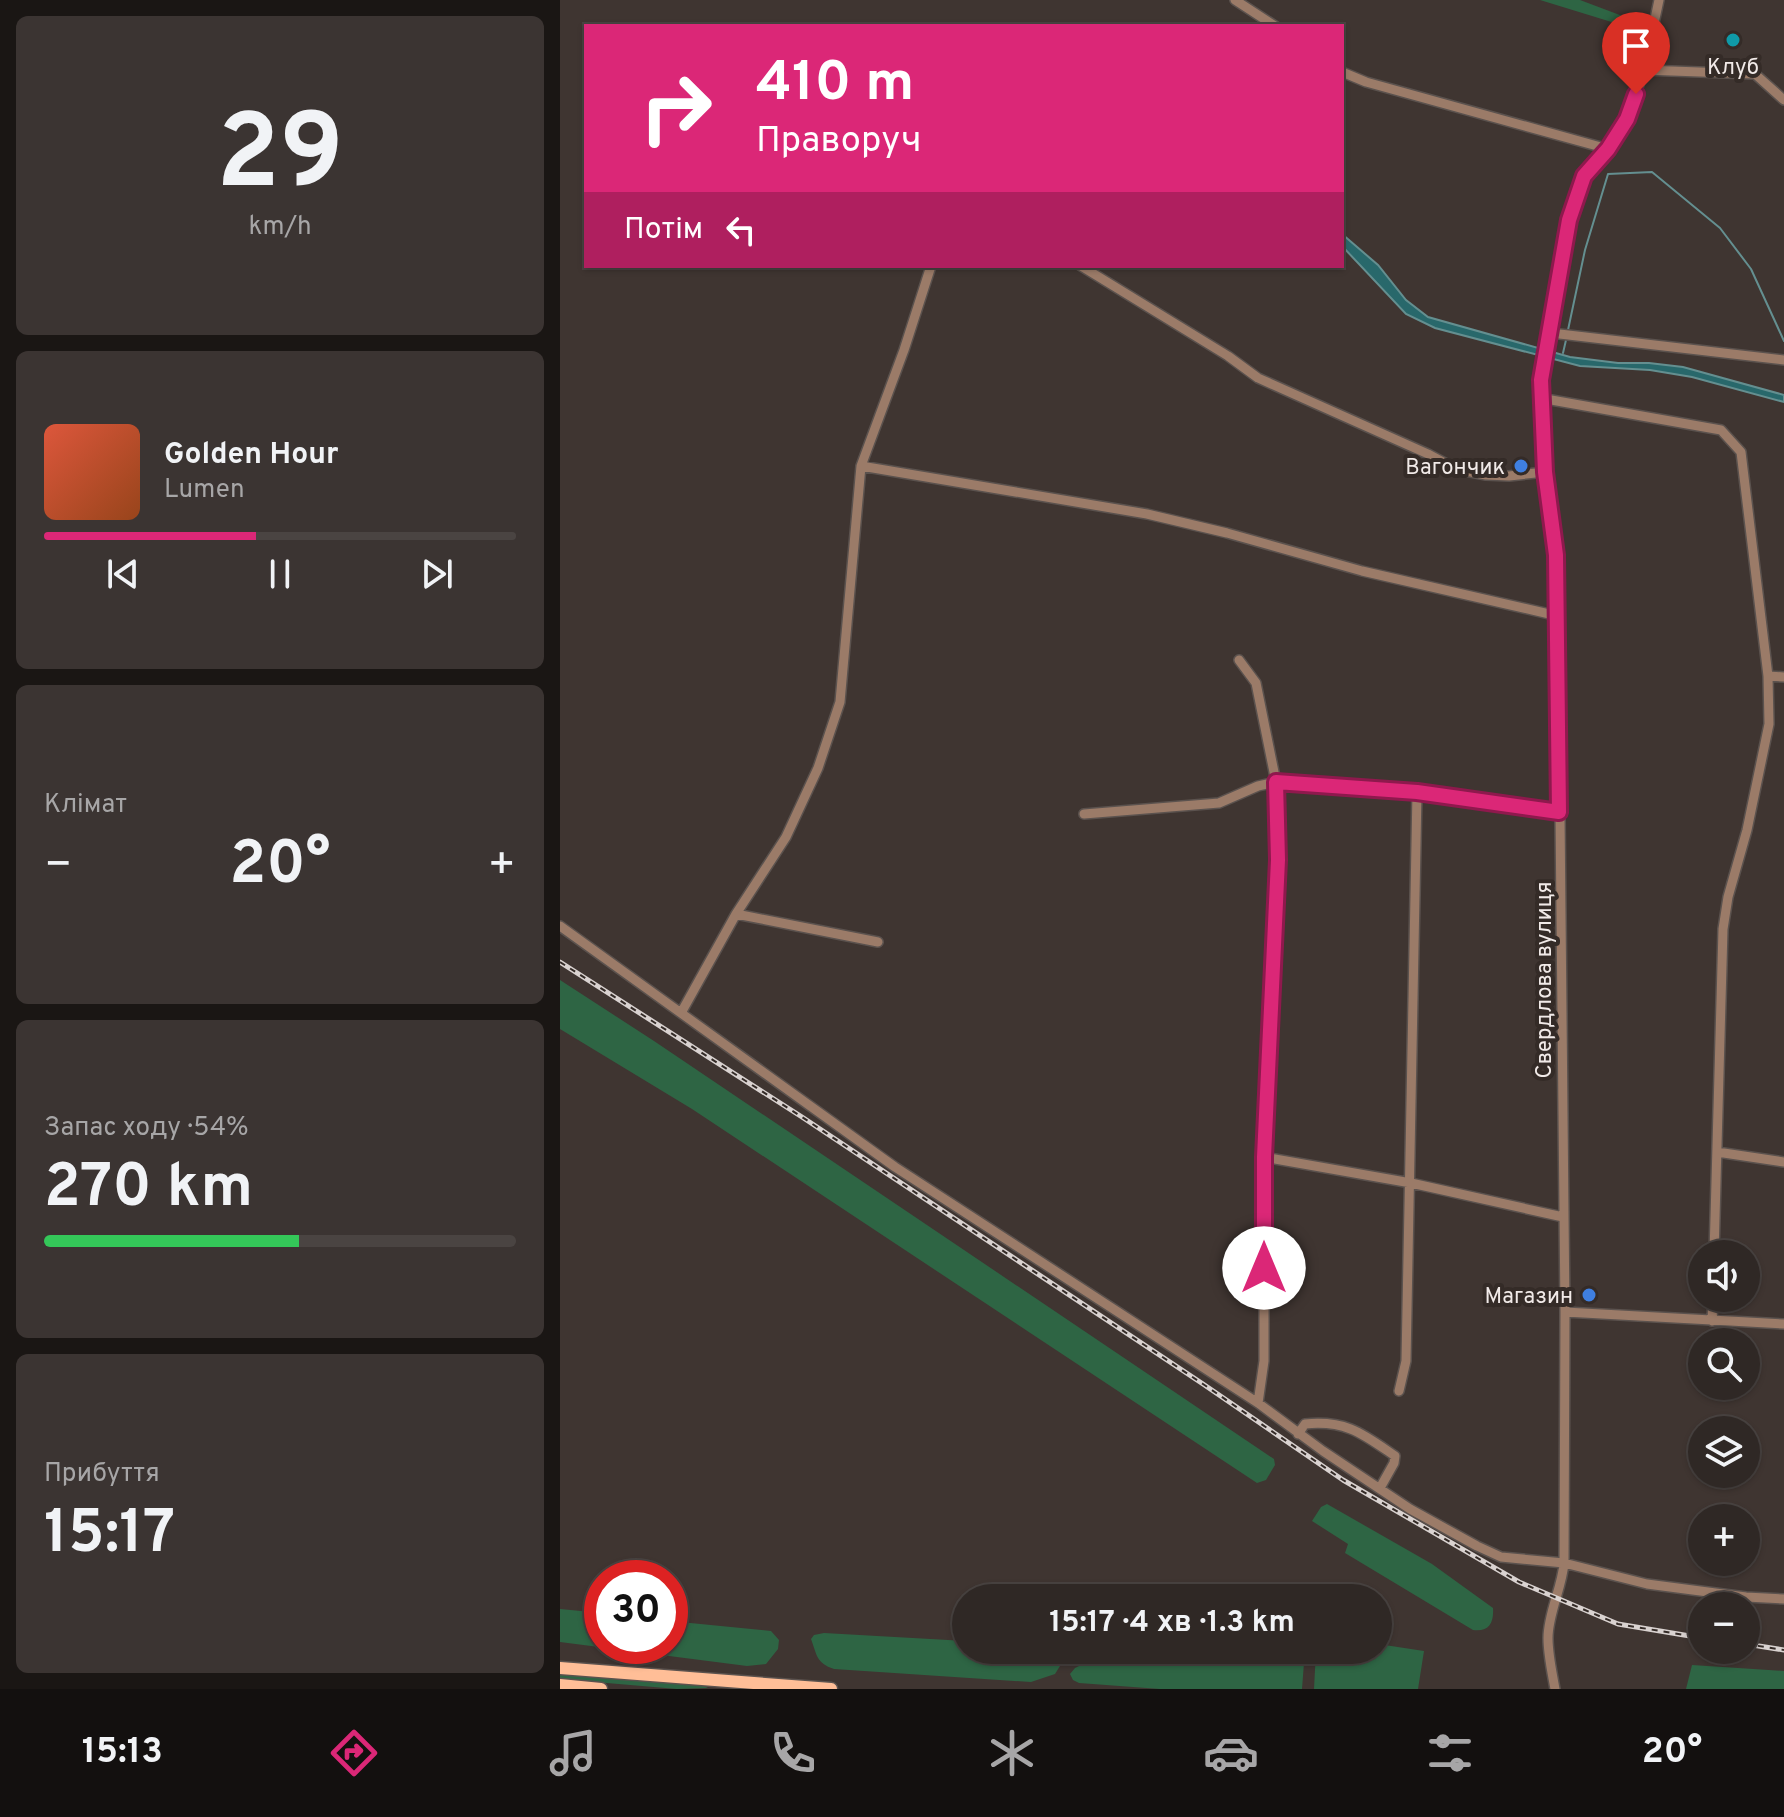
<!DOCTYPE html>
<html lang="uk">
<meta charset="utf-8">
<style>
body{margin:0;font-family:Overpass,sans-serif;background:#3b3432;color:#f1f3f6;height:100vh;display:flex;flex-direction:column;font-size:30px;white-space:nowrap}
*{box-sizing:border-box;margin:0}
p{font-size:26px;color:#a7a6a7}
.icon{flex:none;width:44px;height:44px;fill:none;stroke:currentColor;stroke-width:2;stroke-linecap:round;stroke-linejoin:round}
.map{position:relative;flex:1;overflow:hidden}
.sheet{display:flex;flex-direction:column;gap:16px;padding:16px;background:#1a1614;width:560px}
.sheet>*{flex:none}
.banner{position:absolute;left:24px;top:24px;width:760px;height:244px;border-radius:0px;box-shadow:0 2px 6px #0004,0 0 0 2px #4a4442;background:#db2777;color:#fff;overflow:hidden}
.controls{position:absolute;left:1128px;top:1240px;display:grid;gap:16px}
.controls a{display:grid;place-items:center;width:72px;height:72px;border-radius:50%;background:#2f2825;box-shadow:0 2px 6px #0004,0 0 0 2px #4a4442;font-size:40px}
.speed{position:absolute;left:24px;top:1560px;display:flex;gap:16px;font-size:40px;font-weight:700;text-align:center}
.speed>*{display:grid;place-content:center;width:104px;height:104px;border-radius:50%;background:#2f2825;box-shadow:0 2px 6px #0004,0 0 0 2px #4a4442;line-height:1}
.speed .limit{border:12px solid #d22;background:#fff;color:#111}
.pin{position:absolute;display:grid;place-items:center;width:68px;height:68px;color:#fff;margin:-82px -34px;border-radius:50% 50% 50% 0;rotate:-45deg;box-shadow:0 0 8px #0007}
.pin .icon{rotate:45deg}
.me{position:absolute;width:88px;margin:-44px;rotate:0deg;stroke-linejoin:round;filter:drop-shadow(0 0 6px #0008)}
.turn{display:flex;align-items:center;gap:28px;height:168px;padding:0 40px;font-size:36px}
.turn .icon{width:104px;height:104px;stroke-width:2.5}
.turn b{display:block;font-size:56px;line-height:68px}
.then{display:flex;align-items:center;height:76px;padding:0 40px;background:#0003;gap:16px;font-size:30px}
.big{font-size:60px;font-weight:700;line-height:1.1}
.sheet .tile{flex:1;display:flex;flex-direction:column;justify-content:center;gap:12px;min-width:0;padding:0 28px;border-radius:12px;background:#3b3432}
.sheet .dial{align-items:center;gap:0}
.dial b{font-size:104px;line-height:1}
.song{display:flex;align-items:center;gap:24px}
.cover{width:96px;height:96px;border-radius:12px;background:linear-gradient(135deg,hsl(10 70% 55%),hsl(20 70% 35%))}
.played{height:8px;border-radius:4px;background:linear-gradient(90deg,#db2777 45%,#4a4442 45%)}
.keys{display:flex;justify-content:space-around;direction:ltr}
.heat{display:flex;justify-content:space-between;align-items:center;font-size:44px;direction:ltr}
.charge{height:12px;border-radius:6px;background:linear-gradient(90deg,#34c759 54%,#4a4442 0)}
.trip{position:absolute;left:392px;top:1584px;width:440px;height:80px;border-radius:40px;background:#2f2825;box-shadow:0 2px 6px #0004,0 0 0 2px #4a4442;font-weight:700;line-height:80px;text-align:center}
.tab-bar{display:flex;height:128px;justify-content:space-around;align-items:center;background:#13100f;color:#a7a6a7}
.tab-bar .icon{width:56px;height:56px}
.tab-bar .selected{color:#db2777}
.tab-bar b{font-size:36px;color:#f1f3f6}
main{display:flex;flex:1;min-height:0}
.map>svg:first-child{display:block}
</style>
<main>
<section class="sheet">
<div class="tile dial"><b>29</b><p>km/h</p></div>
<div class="tile">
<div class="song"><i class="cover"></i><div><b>Golden Hour</b><p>Lumen</p></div></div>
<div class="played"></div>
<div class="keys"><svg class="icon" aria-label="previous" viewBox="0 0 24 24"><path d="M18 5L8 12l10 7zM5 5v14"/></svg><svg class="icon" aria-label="pause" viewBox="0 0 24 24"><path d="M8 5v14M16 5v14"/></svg><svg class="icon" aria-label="next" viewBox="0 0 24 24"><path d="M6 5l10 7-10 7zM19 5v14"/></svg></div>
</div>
<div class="tile"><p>Клімат</p>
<div class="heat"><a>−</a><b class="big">20°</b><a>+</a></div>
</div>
<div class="tile"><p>Запас ходу · 54%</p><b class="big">270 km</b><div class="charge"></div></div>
<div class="tile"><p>Прибуття</p><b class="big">15:17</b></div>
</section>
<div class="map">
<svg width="1224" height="1689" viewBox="0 0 1224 1689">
<rect width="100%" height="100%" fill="#3f3531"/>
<!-- green -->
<path fill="#2e6544" d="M980 0H1020L1073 20 1071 28Z
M0 980 94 1041 714 1459 715 1465 706 1480 697 1483 132 1109 0 1029Z
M767 1504 872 1564 933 1608C934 1623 929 1632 913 1630L785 1553 788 1544 752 1521 761 1507Z
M0 1609 42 1613V1646H110V1621L211 1631 219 1640 218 1649 206 1664 187 1666 0 1642Z
M264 1633 406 1641V1650H498L505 1658 495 1674 471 1682 274 1669C256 1663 257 1655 251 1639L254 1635Z
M818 1644 864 1651 858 1689H754L756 1650H818Z
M551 1650 581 1665 607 1663 613 1657 614 1650H745L742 1689H600L519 1683 513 1680 510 1674 515 1668Z
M1132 1665 1224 1671V1689H1126Z
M0 1674 144 1686 148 1688 117 1689 0 1679Z"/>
<!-- water -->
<path fill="#28686b" stroke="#648f90" stroke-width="2" d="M782 234 818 265 846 300 868 317 1010 357 1058 363H1089L1123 367 1224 395V402L1132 377 1090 370 1020 366 875 328 846 314 782 246Z"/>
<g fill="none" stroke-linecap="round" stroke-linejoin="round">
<!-- stream -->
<path stroke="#648f90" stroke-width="2" d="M1008 330 1025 250 1048 174 1092 172 1160 228 1191 269 1224 341
M1003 353 1006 340"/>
<!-- minor casing -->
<g stroke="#5b524e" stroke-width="12">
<path id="minor" d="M675 0 715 26
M1084 70 1195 74 1224 100
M782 72 806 82 1048 149
M521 266 668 356 698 378 868 454 896 469 926 475 949 476 985 472
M991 333 1224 360
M980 398 1161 430 1181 452 1208 676 1209 724 1187 830 1168 897 1163 929 1154 1254
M301 466 587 514 667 533 802 571 998 616
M679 660 696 683 716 782 718 860 704 1157V1361L698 1403
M1208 676 1224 677
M524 814 659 803 698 786 716 782 857 792 999 812
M176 914 318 942
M0 926 335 1167 698 1403 763 1451 850 1509 917 1546 941 1557 1004 1563 1087 1584 1186 1597 1224 1599
M121 1013 176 914 226 837 258 768 280 702 301 466 344 350 371 266
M1157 1152 1224 1162
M704 1157 851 1183 1003 1217
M1005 1312 1224 1324
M1152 1321 1153 1298
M839 1391 846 1361 857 792
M738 1434 745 1424C787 1420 803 1434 835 1456L834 1463 820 1488
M995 1689C992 1672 988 1655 988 1638 988 1613 1002 1588 1004 1563L1005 1312 998 616 996 555 985 472 981 380 1009 220 1024 176 1048 149 1067 119 1084 70 1099 0"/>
</g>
<!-- major casing -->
<g stroke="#5b524e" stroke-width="15">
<path id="major" d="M0 1668 271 1689
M0 1685 41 1689"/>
</g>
<!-- minor -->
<use href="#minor" stroke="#9b7b68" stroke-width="9"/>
<!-- major -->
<use href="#major" stroke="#ffbe97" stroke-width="12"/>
<!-- rail casing -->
<g stroke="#d9d2d0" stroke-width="5">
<path id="rail" d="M0 962 242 1117 643 1384 783 1480 959 1582 1058 1624 1142 1638
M1186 1644 1224 1650"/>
</g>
<!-- rail -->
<use href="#rail" stroke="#342b27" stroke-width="2" stroke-dasharray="6" stroke-linecap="butt"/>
</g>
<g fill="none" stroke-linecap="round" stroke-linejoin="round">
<!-- route casing -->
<g stroke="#8e194d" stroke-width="20">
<path id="route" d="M704 1268V1157L718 860 716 782 857 792 999 812 996 555 985 472 981 380 1009 220 1024 176 1048 149 1067 119 1076 94"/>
</g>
<!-- route -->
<use href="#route" stroke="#db2777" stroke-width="14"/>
</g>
<!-- markers -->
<circle fill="#0f9aa8" stroke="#342b27" stroke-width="3" cx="1173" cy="40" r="8"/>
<g fill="#3f7fe0" stroke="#342b27" stroke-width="3">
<circle cx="961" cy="466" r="8"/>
<circle cx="1029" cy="1295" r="8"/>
</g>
<g text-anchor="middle" stroke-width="8" stroke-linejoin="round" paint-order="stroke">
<!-- poi labels -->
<g font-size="22" fill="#f1eae8" stroke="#342b27" text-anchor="end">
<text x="1173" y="74" text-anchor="middle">Клуб</text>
<text x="945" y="474">Вагончик</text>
<text x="1013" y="1303">Mагазин</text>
</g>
<!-- street labels -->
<g font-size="22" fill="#f1eae8" stroke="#342b27">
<text transform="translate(983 980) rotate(-90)" y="8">Свердлова вулиця</text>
</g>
</g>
</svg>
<div class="controls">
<a><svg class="icon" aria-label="sound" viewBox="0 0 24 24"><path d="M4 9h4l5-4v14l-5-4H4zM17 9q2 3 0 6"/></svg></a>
<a><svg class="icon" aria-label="search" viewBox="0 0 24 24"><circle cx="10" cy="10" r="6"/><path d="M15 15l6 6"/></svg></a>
<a><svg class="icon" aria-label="layers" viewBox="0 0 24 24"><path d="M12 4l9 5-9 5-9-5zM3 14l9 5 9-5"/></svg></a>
<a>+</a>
<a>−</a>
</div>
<div class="speed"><div class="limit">30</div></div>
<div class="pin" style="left:1076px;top:94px;background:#d93025"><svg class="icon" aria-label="arrive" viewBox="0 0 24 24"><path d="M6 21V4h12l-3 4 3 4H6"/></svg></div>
<svg class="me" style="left:704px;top:1268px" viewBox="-20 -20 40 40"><circle r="19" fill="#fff"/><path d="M0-13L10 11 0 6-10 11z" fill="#db2777"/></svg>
<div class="trip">15:17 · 4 хв · 1.3 km</div>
<div class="banner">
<div class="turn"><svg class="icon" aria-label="right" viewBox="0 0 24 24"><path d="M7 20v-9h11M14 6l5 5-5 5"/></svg><div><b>410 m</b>Праворуч</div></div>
<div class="then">Потім<svg class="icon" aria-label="left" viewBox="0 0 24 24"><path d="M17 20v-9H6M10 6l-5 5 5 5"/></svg></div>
</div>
</div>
</main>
<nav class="tab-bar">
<b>15:13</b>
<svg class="icon selected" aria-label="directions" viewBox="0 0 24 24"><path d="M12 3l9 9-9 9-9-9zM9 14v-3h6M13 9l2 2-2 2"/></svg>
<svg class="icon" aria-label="music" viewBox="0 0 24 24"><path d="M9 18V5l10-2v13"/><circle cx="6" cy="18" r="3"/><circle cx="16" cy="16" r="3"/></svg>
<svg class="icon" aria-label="phone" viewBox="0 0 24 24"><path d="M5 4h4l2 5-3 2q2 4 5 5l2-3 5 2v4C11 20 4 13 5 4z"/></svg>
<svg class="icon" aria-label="climate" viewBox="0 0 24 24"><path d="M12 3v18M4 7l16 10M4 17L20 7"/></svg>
<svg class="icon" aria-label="car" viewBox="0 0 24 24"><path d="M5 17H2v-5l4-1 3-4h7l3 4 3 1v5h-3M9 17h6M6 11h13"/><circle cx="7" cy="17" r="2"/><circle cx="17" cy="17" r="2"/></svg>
<svg class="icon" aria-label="filters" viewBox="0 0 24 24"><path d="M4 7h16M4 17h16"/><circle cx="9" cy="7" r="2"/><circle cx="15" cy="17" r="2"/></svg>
<b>20°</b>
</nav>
